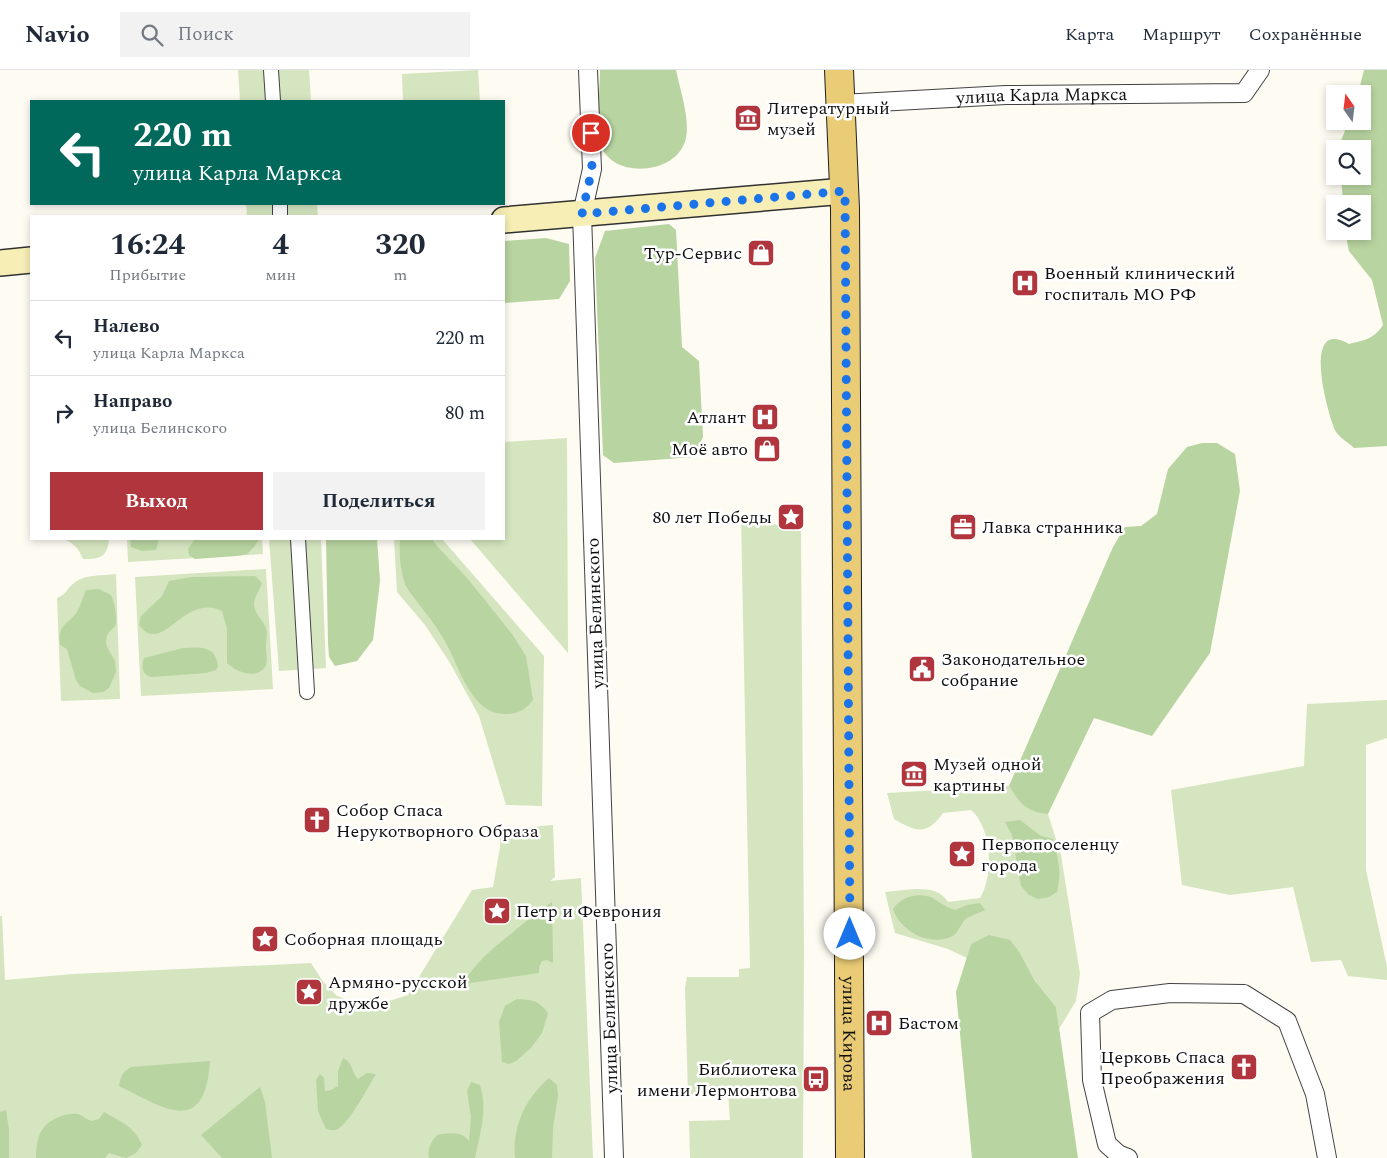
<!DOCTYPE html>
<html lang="ru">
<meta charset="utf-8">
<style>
:root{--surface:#fff;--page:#f2f2f3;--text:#1f2937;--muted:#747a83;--line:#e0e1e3;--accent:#b1353d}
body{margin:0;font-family:Spectral,serif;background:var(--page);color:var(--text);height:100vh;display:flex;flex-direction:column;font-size:19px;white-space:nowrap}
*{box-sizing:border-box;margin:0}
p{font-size:16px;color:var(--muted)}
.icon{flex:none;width:28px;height:28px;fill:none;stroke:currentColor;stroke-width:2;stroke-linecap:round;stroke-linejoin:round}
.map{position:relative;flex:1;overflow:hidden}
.drawer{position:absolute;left:30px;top:145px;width:475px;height:325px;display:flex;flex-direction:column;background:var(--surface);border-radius:0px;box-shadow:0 2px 8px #0003}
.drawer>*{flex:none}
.guide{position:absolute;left:30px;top:30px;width:475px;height:105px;border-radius:0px;box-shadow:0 2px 8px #0003;background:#00695c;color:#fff;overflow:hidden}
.needle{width:32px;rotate:346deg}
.buttons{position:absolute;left:1326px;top:15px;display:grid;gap:10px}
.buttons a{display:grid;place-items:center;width:45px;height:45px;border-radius:0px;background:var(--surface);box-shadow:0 2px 8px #0003;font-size:25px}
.pin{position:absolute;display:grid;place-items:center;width:42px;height:42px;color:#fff;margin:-21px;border:2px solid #fff;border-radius:50%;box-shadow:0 1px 5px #0007}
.me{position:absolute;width:55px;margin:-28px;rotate:0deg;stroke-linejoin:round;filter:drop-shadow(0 0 4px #0008)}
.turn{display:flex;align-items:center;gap:18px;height:105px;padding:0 20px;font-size:22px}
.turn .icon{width:65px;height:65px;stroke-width:2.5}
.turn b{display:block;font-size:35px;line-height:42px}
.eta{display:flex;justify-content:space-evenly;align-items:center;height:85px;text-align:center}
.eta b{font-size:30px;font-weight:700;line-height:35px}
.cta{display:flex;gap:10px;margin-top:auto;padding:10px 20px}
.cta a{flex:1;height:58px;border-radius:0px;background:var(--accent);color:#fff;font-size:20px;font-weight:700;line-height:58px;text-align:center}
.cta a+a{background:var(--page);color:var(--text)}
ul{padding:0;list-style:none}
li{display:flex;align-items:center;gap:15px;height:75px;padding:0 20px;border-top:1px solid var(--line)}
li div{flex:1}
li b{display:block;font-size:19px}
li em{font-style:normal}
header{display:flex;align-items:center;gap:30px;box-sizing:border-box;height:70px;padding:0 25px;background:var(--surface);border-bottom:1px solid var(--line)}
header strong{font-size:24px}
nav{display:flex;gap:28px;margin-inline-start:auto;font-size:18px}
.search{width:350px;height:45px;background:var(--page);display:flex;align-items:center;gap:12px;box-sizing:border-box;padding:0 18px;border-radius:0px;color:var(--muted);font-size:19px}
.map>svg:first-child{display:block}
.green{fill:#d4e5bf}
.forest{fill:#b8d4a0}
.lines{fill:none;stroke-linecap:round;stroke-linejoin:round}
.pedestrian-casing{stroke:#424242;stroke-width:16}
.minor-casing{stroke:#424242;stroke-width:20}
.secondary-casing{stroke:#313131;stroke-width:28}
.primary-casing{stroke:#202020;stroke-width:30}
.pedestrian{stroke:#fff;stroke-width:14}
.minor{stroke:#fff;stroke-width:18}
.secondary{stroke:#f7eeb5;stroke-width:25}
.primary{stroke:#eacc76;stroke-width:28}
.route{stroke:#1a73e8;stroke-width:9;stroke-dasharray:0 16.2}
.labels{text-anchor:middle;stroke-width:5;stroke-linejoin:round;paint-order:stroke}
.street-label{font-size:18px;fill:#0f0f0f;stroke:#fff}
.poi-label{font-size:18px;fill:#0f0f0f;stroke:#fff;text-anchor:start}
</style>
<header>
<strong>Navio</strong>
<div class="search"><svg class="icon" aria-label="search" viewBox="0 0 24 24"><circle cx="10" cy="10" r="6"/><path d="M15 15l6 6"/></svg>Поиск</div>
<nav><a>Карта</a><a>Маршрут</a><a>Сохранённые</a></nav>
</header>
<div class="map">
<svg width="1387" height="1088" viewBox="0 0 1387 1088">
<rect width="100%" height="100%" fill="#fefbf3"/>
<path class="green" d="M238 0H309L311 31H240Z
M478 0 480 31H403L402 4Z
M246 134H317L318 146H247Z
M567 368 568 583 470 469H504V372Z
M741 446 801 461 804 881 803 1088H690L689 1051 730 1050 728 1023 688 1025 685 918 687 907H739V899L750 898Z
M63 469H109C107 488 100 489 83 489 79 479 73 472 63 469Z
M127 469H262L263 484 128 492Z
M269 469H321L326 598 279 601Z
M394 469H442L544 586 542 736 506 735 479 646 450 593 425 555 397 522Z
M266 499 273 619 141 626 135 507Z
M116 504 120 629 61 631 57 528C68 523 66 519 74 513 85 504 102 506 116 504Z
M1387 630V668L1366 675V800L1387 897V910L1348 906 1341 890 1311 892 1293 817 1230 825 1182 815 1171 720 1304 696 1307 634Z
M1009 716C1020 732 1027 742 1048 744L1061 785 1080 904 1076 931 1059 959 1056 937 1035 911 1020 883 971 874 967 888 948 879 895 863 885 822C905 821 936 812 948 832L980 828C994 806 992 758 971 740L943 743C926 767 915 761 894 749L887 723Z
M553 755 555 807 550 811 581 808 593 1088H0V846H2L5 910 73 904 311 893 324 913 337 926 357 933H383L408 925 472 820 493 817 500 777V760Z"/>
<path class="forest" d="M600 0H676C680 19 690 49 686 68 678 106 610 110 600 73 596 57 600 18 600 0Z
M1364 0H1387V376L1354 378C1349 373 1338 367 1335 360 1327 342 1301 246 1349 274 1365 270 1374 269 1383 255L1372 210 1349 181 1345 161H1362V134H1343L1341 106H1362V79L1338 78 1349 51H1362V24H1358Z
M669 154 676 160 682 277 699 291 703 367 694 387 614 393 603 385 595 188 605 161Z
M546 168 569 174 570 211 559 229 504 233V171Z
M1202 373H1217L1235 384 1240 421 1210 583 1152 666 1094 648 1048 744C1026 742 1020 733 1009 716L1113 477 1125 457 1141 456 1157 444 1168 399 1187 377Z
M130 469H159L156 480 142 481 131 477Z
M195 469H259L254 477 247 484 237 486 195 489 189 485 188 479Z
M326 469H377L380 511 373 570 357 591 335 596 329 587 328 573Z
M400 469H432L437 476 468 509 512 564 526 586 533 630C526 639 520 643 508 644 472 646 461 601 448 577 440 561 429 547 418 533 414 527 408 521 405 514 400 499 399 484 400 469Z
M255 506 262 513C260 519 254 528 254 534 254 544 264 550 266 559 268 563 266 569 266 574 265 581 269 590 265 597 256 610 236 602 227 593V559L222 541C183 522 163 587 139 555L141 546 162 526 169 511 192 507Z
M99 519 111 525C114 532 117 545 116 553 115 558 112 559 109 562 101 574 111 582 115 591L116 602 109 618 103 622 93 623 80 616 76 610 67 579 60 575C57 554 67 556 77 542 81 535 83 527 86 520Z
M183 578C199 577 216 575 218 596L216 600 206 603 152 607C142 606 141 596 144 588Z
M1020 750 1041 766 1053 769C1058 789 1062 801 1057 822L1049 827 1038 829 1029 825 1021 816 1012 765 1005 752Z
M920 825 931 827 947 837 955 840 967 835 980 833 985 840C979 843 973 845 967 848 961 852 959 862 953 866 930 877 901 862 893 839 900 829 908 826 920 825Z
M552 832 553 893 547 890 542 891 539 897V903L463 914C475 893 493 878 512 863 525 852 538 841 552 832Z
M989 865 1010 870 1020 883 1035 911 1056 937 1078 1088H972L956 922 971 874Z
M517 929C533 930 538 930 548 943L542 963 531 978 516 991 509 994 502 992 499 952 505 936Z
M343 988C353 992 351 1002 358 1009L367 1003 376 1004C368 1017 350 1052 338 1059 334 1061 330 1060 326 1059L318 1041 316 1010 320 1004 324 1008 325 1021 331 1020 338 1016V1001Z
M210 991C205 1068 164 1038 119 1016 121 1006 122 1002 131 997Z
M549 1008 557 1015 558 1026 553 1058 552 1088H515C512 1056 526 1028 549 1008Z
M471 1012 480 1015C488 1040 480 1063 475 1088H429C427 1079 431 1072 437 1065 449 1063 461 1061 469 1071L471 1047 467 1021Z
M260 1017 265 1032 272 1088H222L201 1065Z
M6 1040 9 1060V1088H0V1042Z
M104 1042C121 1052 134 1056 142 1075L136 1083 126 1088 109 1083 105 1088H36C37 1068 39 1055 59 1047 64 1044 72 1043 78 1044 83 1046 87 1050 92 1051L99 1049Z"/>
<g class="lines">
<g class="pedestrian-casing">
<path id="pedestrian" d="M271 0 273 31
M280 134V146
M298 469 307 622"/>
</g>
<g class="minor-casing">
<g id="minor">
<path d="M588 0 592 99 582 144 614 1088"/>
<path id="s1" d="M841 34 1006 25 1244 23 1260 0"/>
<path d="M1128 1088 1118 1084 1107 1074 1092 1010 1090 943 1112 930 1170 923 1244 924 1287 951 1315 1024 1327 1088"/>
</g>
</g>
<g class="secondary-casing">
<path id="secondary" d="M504 150 845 121
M0 193 31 190"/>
</g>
<g class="primary-casing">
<g id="primary">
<path id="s2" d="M839 0 845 139 850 1088"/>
</g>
</g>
<use href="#pedestrian" class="pedestrian"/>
<use href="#minor" class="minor"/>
<use href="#secondary" class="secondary"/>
<use href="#primary" class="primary"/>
</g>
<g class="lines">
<path class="route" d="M591 63 592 99 582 144 845 121 850 864"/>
</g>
<defs>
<g id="museum-square" transform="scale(1.4375)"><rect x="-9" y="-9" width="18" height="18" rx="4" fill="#b1353d" stroke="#fff"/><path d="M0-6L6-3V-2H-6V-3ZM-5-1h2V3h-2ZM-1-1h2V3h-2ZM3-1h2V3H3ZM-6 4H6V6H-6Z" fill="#fff"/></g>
<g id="shop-square" transform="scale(1.4375)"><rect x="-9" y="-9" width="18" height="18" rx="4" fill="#b1353d" stroke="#fff"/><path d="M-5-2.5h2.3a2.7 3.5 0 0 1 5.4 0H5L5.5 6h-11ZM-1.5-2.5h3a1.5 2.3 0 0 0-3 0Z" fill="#fff"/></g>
<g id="hospital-square" transform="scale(1.4375)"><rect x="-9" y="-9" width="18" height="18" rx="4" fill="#b1353d" stroke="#fff"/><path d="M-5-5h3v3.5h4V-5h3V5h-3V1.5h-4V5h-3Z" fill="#fff"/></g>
<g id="sight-square" transform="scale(1.4375)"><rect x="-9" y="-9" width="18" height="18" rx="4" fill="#b1353d" stroke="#fff"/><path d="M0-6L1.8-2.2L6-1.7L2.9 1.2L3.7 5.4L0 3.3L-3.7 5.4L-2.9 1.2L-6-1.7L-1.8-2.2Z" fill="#fff"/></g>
<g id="office-square" transform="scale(1.4375)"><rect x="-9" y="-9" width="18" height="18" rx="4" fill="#b1353d" stroke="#fff"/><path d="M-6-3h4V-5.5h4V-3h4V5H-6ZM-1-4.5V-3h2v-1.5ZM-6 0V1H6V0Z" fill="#fff"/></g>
<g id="civic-square" transform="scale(1.4375)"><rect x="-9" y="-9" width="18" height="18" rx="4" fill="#b1353d" stroke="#fff"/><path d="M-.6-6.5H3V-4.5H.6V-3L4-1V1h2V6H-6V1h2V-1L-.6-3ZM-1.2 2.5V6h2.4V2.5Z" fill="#fff"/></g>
<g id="church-square" transform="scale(1.4375)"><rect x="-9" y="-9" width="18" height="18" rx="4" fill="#b1353d" stroke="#fff"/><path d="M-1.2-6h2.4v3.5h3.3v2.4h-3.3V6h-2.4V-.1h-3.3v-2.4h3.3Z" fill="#fff"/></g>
<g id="bus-square" transform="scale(1.4375)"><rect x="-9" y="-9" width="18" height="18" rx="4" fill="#b1353d" stroke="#fff"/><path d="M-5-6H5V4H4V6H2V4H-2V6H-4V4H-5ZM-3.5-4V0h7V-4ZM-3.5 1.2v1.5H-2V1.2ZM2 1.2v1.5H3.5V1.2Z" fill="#fff"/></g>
</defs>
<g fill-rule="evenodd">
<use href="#museum-square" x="748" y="48"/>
<use href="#shop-square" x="761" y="183"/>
<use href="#hospital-square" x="1025" y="213"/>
<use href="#hospital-square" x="765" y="347"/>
<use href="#shop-square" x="767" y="379"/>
<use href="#sight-square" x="791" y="447"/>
<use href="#office-square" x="963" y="457"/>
<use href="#civic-square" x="922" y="599"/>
<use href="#museum-square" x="914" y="704"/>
<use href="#church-square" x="317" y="750"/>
<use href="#sight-square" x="962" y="784"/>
<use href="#sight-square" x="497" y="841"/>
<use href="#sight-square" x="265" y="869"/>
<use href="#sight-square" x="309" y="922"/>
<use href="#hospital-square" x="879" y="953"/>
<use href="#church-square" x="1244" y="997"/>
<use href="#bus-square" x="816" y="1009"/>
</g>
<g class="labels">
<g class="street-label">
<text dy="6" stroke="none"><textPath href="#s1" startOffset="201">улица Карла Маркса</textPath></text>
<text transform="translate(595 543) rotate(-92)" y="6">улица Белинского</text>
<text transform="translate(609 948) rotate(-92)" y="6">улица Белинского</text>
<text dy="6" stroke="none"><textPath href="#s2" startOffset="964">улица Кирова</textPath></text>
</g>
<g class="poi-label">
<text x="767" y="44">Литературный<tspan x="767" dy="21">музей</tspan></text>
<text x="742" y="189" text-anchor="end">Тур-Сервис</text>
<text x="1044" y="209">Военный клинический<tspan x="1044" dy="21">госпиталь МО РФ</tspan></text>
<text x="746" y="353" text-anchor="end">Атлант</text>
<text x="748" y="385" text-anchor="end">Моё авто</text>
<text x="772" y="453" text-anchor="end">80 лет Победы</text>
<text x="982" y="463">Лавка странника</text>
<text x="941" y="595">Законодательное<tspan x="941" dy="21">собрание</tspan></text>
<text x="933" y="700">Музей одной<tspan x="933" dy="21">картины</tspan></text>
<text x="336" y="746">Собор Спаса<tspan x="336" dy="21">Нерукотворного Образа</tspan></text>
<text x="981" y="780">Первопоселенцу<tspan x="981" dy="21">города</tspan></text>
<text x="516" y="847">Петр и Феврония</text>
<text x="284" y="875">Соборная площадь</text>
<text x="328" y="918">Армяно-русской<tspan x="328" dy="21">дружбе</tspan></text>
<text x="898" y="959">Бастом</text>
<text x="1225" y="993" text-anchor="end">Церковь Спаса<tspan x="1225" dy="21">Преображения</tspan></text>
<text x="797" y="1005" text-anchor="end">Библиотека<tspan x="797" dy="21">имени Лермонтова</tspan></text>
</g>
</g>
</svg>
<div class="buttons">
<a><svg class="needle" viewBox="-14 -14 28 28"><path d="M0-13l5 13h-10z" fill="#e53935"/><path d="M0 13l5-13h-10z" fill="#747a83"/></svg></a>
<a><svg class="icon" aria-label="search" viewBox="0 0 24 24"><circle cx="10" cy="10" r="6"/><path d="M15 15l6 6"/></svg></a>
<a><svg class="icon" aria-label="layers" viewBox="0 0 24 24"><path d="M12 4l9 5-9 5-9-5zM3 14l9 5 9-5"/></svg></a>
</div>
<div class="pin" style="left:591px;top:63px;background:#d93025"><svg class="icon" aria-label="arrive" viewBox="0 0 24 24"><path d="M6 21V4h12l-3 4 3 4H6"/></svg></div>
<svg class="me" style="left:850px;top:864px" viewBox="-20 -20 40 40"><circle r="19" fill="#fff"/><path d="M0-13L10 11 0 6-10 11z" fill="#1a73e8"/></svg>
<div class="guide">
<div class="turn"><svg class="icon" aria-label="left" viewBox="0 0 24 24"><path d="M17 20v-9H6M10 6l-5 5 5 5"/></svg><div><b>220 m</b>улица Карла Маркса</div></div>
</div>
<section class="drawer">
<div class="eta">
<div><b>16:24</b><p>Прибытие</p></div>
<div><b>4</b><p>мин</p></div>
<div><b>320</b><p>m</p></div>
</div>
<ul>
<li><svg class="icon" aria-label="left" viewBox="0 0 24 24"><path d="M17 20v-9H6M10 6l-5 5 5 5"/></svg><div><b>Налево</b><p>улица Карла Маркса</p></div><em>220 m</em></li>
<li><svg class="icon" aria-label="right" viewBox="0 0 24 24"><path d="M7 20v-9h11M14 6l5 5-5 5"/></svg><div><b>Направо</b><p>улица Белинского</p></div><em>80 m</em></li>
</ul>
<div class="cta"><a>Выход</a><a>Поделиться</a></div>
</section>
</div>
